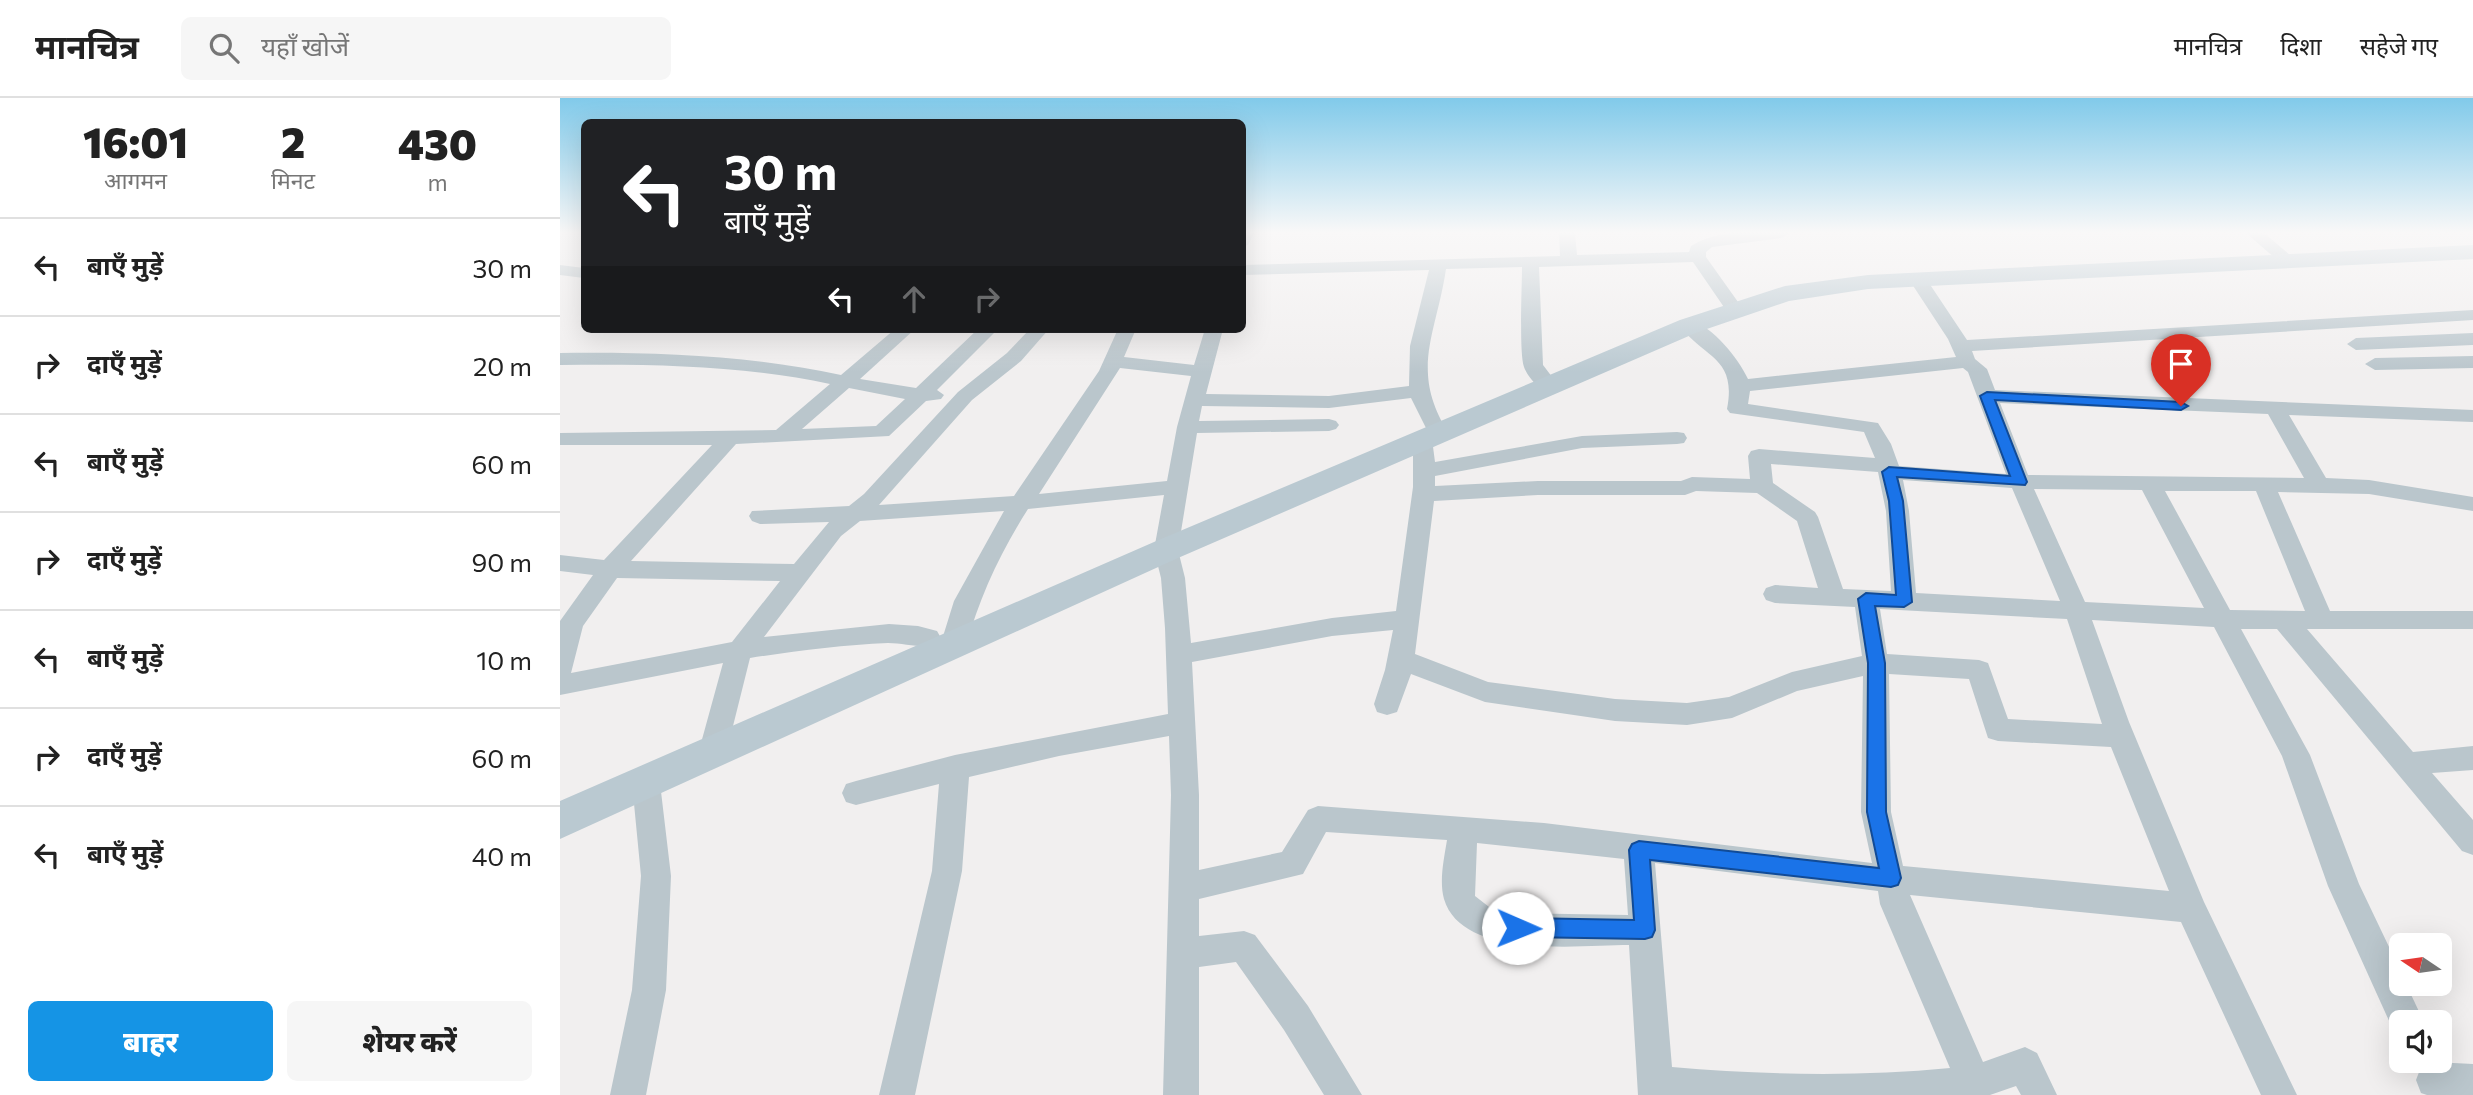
<!DOCTYPE html>
<html lang="hi">
<meta charset="utf-8">
<style>
:root{--surface:#fff;--page:#f6f6f6;--text:#222;--muted:#767676;--line:#e0e0e0;--accent:#1594e5}
body{margin:0;font-family:Commissioner,"Noto Sans Devanagari",sans-serif;background:var(--page);color:var(--text);height:100vh;display:flex;flex-direction:column;font-size:26px;white-space:nowrap}
*{box-sizing:border-box;margin:0}
p{font-size:23px;color:var(--muted)}
.icon{flex:none;width:38px;height:38px;fill:none;stroke:currentColor;stroke-width:2;stroke-linecap:round;stroke-linejoin:round}
.map{position:relative;flex:1;overflow:hidden}
.drawer{display:flex;flex-direction:column;background:var(--surface);width:560px}
.drawer>*{flex:none}
.banner{position:absolute;left:21px;top:21px;width:665px;height:214px;border-radius:10px;box-shadow:0 7px 28px #0002;background:#202124;color:#fff;overflow:hidden}
.needle{width:46px;rotate:283deg}
.fabs{position:absolute;left:1829px;top:835px;display:grid;gap:14px}
.fabs a{display:grid;place-items:center;width:63px;height:63px;border-radius:10px;background:var(--surface);box-shadow:0 7px 28px #0002;font-size:35px}
.pin{position:absolute;display:grid;place-items:center;width:60px;height:60px;color:#fff;margin:-72px -30px;border-radius:50% 50% 50% 0;rotate:-45deg;box-shadow:0 0 7px #0007}
.pin .icon{rotate:45deg}
.me{position:absolute;width:77px;margin:-38px;rotate:91deg;stroke-linejoin:round;filter:drop-shadow(0 0 5px #0008)}
.turn{display:flex;align-items:center;gap:24px;height:147px;padding:0 28px;font-size:32px}
.turn .icon{width:91px;height:91px;stroke-width:2.5}
.turn b{display:block;font-size:49px;line-height:60px}
.lanes{display:flex;align-items:center;height:66px;padding:0 28px;background:#0003;justify-content:center;gap:35px;direction:ltr}
.lanes .off{opacity:.35}
.eta{display:flex;justify-content:space-evenly;align-items:center;height:119px;text-align:center}
.eta b{font-size:42px;font-weight:800;line-height:49px}
.action{display:flex;gap:14px;margin-top:auto;padding:14px 28px}
.action a{flex:1;height:80px;border-radius:10px;background:var(--accent);color:#fff;font-size:28px;font-weight:800;line-height:80px;text-align:center}
.action a+a{background:var(--page);color:var(--text)}
ul{padding:0;list-style:none}
li{display:flex;align-items:center;gap:21px;height:98px;padding:0 28px;border-top:2px solid var(--line)}
li div{flex:1}
li b{display:block;font-size:26px}
li em{font-style:normal}
header{display:flex;align-items:center;gap:42px;box-sizing:border-box;height:98px;padding:0 35px;background:var(--surface);border-bottom:2px solid var(--line)}
header strong{font-size:33px}
nav{display:flex;gap:38px;margin-inline-start:auto;font-size:24px}
.search{width:490px;height:63px;background:var(--page);display:flex;align-items:center;gap:18px;box-sizing:border-box;padding:0 24px;border-radius:10px;color:var(--muted);font-size:26px}
main{display:flex;flex:1;min-height:0}
.map>svg:first-child{display:block}
.lines{fill:none;stroke-linecap:round;stroke-linejoin:round}
.street{fill:#bac6cc;fill-rule:evenodd}
.secondary{fill:#bac9d1;fill-rule:evenodd}
.route{fill:#1a73e8;stroke:#114b97;stroke-width:2}
</style>
<header>
<strong>मानचित्र</strong>
<div class="search"><svg class="icon" aria-label="search" viewBox="0 0 24 24"><circle cx="10" cy="10" r="6"/><path d="M15 15l6 6"/></svg>यहाँ खोजें</div>
<nav><a>मानचित्र</a><a>दिशा</a><a>सहेजे गए</a></nav>
</header>
<main>
<section class="drawer">
<div class="eta">
<div><b>16:01</b><p>आगमन</p></div>
<div><b>2</b><p>मिनट</p></div>
<div><b>430</b><p>m</p></div>
</div>
<ul>
<li><svg class="icon" aria-label="left" viewBox="0 0 24 24"><path d="M17 20v-9H6M10 6l-5 5 5 5"/></svg><div><b>बाएँ मुड़ें</b></div><em>30 m</em></li>
<li><svg class="icon" aria-label="right" viewBox="0 0 24 24"><path d="M7 20v-9h11M14 6l5 5-5 5"/></svg><div><b>दाएँ मुड़ें</b></div><em>20 m</em></li>
<li><svg class="icon" aria-label="left" viewBox="0 0 24 24"><path d="M17 20v-9H6M10 6l-5 5 5 5"/></svg><div><b>बाएँ मुड़ें</b></div><em>60 m</em></li>
<li><svg class="icon" aria-label="right" viewBox="0 0 24 24"><path d="M7 20v-9h11M14 6l5 5-5 5"/></svg><div><b>दाएँ मुड़ें</b></div><em>90 m</em></li>
<li><svg class="icon" aria-label="left" viewBox="0 0 24 24"><path d="M17 20v-9H6M10 6l-5 5 5 5"/></svg><div><b>बाएँ मुड़ें</b></div><em>10 m</em></li>
<li><svg class="icon" aria-label="right" viewBox="0 0 24 24"><path d="M7 20v-9h11M14 6l5 5-5 5"/></svg><div><b>दाएँ मुड़ें</b></div><em>60 m</em></li>
<li><svg class="icon" aria-label="left" viewBox="0 0 24 24"><path d="M17 20v-9H6M10 6l-5 5 5 5"/></svg><div><b>बाएँ मुड़ें</b></div><em>40 m</em></li>
</ul>
<div class="action"><a>बाहर</a><a>शेयर करें</a></div>
</section>
<div class="map">
<svg width="1913" height="997" viewBox="0 0 1913 997">
<rect width="100%" height="100%" fill="#f1efef"/>
<g class="lines">
<path class="street" d="M682 135H694L688 147 682 149Z
M999 135H1015L1017 157 1129 154 1131 148C1156 131 1200 133 1229 135L1221 140 1152 149 1146 154V159L1183 211 1174 216 1168 215 1133 164 979 169 983 267 999 288 996 292C983 296 969 282 964 269 959 255 962 188 962 169L886 171C876 238 849 272 889 336L886 340 872 341 875 364 1022 338 1117 334 1124 335 1127 340 1124 345 1117 346 1022 350 875 378V388L978 383H1121L1132 379 1190 381 1188 358 1191 353 1199 351 1315 360 1304 334 1170 315 1167 311C1177 259 1145 261 1120 228L1129 222C1153 228 1178 260 1188 281L1396 259 1388 241 1348 180 1357 175 1363 176 1407 242 1913 212V222L1412 253 1415 261 1427 271 1435 292 1913 312V324L1729 317 1766 380 1809 382 1913 399V413L1809 396 1718 394 1770 513H1913V531H1747L1853 654 1913 648V672L1872 675 1913 722V757L1902 753 1717 531H1681L1750 657 1799 786 1841 874V886H1846L1864 924H1841V939L1835 936 1768 788 1722 658 1654 529 1532 522 1569 624 1644 804 1737 997H1701L1621 824 1350 797 1423 964 1465 949 1477 955 1497 997H1461L1456 988 1430 997H1078L1069 847C1020 847 902 862 884 801 879 783 884 761 887 742L766 734 743 776 639 801V838L684 833 695 837 748 908 802 997H764L724 932 676 864 639 869V997H603L611 697 609 638 499 658 409 679 402 773 355 997H319L372 773 379 686 296 707 286 704 282 695 286 686 296 683 395 657 608 616 605 530 601 480 594 452 604 397 468 411C440 455 420 498 406 548L402 555 393 558 384 555 380 548 394 503 444 413 300 423 281 438 204 539 329 526 358 528 377 533 381 540 377 547C362 551 344 545 328 545 282 547 235 553 190 560L166 656 162 664 152 668 142 664 138 656 163 565 0 597V523L33 477 0 473V457L44 462 152 347H0V335L216 332 270 286C182 267 90 266 0 267V255C94 254 188 257 281 277L335 231H355L300 281 356 290 418 231H438L377 292 384 297 381 301 366 303 329 338 176 346 71 463 234 466 269 424 200 426 192 423 189 418 192 413 289 408 304 396 398 294 447 255 470 231H489L461 263 412 302 319 407 454 398 539 273 558 231H576L564 259 634 267 645 231H663L646 296 769 298 849 288 850 248 869 172 682 177V167L1000 158ZM560 270 631 278 617 329 607 383 479 396ZM1403 270 1408 274 1446 376 1339 368 1331 346 1318 325 1188 306 1190 293ZM289 290 345 301 316 328 242 331ZM851 300 870 338H856L853 343V389L836 513 772 520 631 545 625 480 618 452 637 335 769 333 776 331 779 327 776 323 769 321 639 323 642 308 769 310ZM1440 305 1708 316 1744 380 1468 377ZM1211 366 1318 374 1326 413 1331 493 1283 491 1258 419 1255 414 1213 385ZM1343 382 1452 390 1500 503 1356 495 1349 413ZM1474 391 1582 392 1644 510 1525 504ZM1136 393 1197 395 1237 423 1258 490 1215 487 1206 490 1203 496 1206 502 1215 505 1295 509 1302 558 1232 574 1169 599 1127 605 1055 601 928 584 855 556 874 403 978 397H1125ZM1605 393H1696L1745 513 1670 512ZM57 480 220 483 172 544 11 575 23 528ZM1320 511 1507 521 1542 626 1448 621 1428 565 1419 562 1327 556ZM833 532 825 572 814 606 817 614 827 617 837 614 851 576 925 604 1055 623 1127 627 1172 620 1237 593 1303 578 1301 714 1312 765 984 725 758 708 748 712 722 754 639 772V697L632 564 772 538ZM1329 576 1409 581 1428 640 1438 643 1551 649 1609 793 1343 768 1331 714ZM917 745 1064 761 1068 817 950 815 933 812 915 798ZM1095 765 1318 793 1320 806 1390 970C1297 979 1205 977 1112 969Z
M1686 135H1704L1737 163 1735 167H1723Z
M0 167 24 170V180L0 177Z
M1913 235V247L1796 252 1787 246 1796 240Z
M1913 258V270L1815 272 1805 266 1815 260Z
M86 673 96 676 100 685 111 778 106 892 86 997H50L72 892 81 778 72 685 76 676Z
M1874 964 1913 966V997H1867L1861 995 1856 982 1861 969Z"/>
<path class="secondary" d="M1913 147V161L1308 191 1229 203 1138 234 618 460 0 741V703L594 444 1120 222 1225 188 1308 177Z"/>
</g>
<linearGradient id="sky" x2="0" y2="1"><stop stop-color="#81caea"/><stop offset="0.49" stop-color="#f9f8f8"/><stop offset="1" stop-color="#f9f8f8" stop-opacity="0"/></linearGradient>
<rect width="1913" height="274" fill="url(#sky)"/>
<path class="route" d="M1427 294 1621 304 1628 308 1621 312 1435 302 1467 384 1465 387 1337 379 1343 403 1352 504 1344 509 1315 508 1325 565 1326 714 1341 780 1338 787 1331 789 1090 762 1095 832 1092 839 1085 841 958 839 951 837 948 830 951 823 958 820 1074 822 1069 752 1072 746 1079 743 1319 770 1307 714 1308 565 1298 501 1306 495 1336 497 1329 403 1322 374 1329 369 1450 378 1420 298Z"/>
</svg>
<div class="fabs">
<a><svg class="needle" viewBox="-14 -14 28 28"><path d="M0-13l5 13h-10z" fill="#e53935"/><path d="M0 13l5-13h-10z" fill="#767676"/></svg></a>
<a><svg class="icon" aria-label="sound" viewBox="0 0 24 24"><path d="M4 9h4l5-4v14l-5-4H4zM17 9q2 3 0 6"/></svg></a>
</div>
<div class="pin" style="left:1621px;top:308px;background:#d93025"><svg class="icon" aria-label="arrive" viewBox="0 0 24 24"><path d="M6 21V4h12l-3 4 3 4H6"/></svg></div>
<svg class="me" style="left:958px;top:830px" viewBox="-20 -20 40 40"><circle r="19" fill="#fff"/><path d="M0-13L10 11 0 6-10 11z" fill="#1a73e8"/></svg>
<div class="banner">
<div class="turn"><svg class="icon" aria-label="left" viewBox="0 0 24 24"><path d="M17 20v-9H6M10 6l-5 5 5 5"/></svg><div><b>30 m</b>बाएँ मुड़ें</div></div>
<div class="lanes"><svg class="icon" aria-label="left" viewBox="0 0 24 24"><path d="M17 20v-9H6M10 6l-5 5 5 5"/></svg><svg class="icon off" aria-label="ahead" viewBox="0 0 24 24"><path d="M12 20V5M6 11l6-6 6 6"/></svg><svg class="icon off" aria-label="right" viewBox="0 0 24 24"><path d="M7 20v-9h11M14 6l5 5-5 5"/></svg></div>
</div>
</div>
</main>
